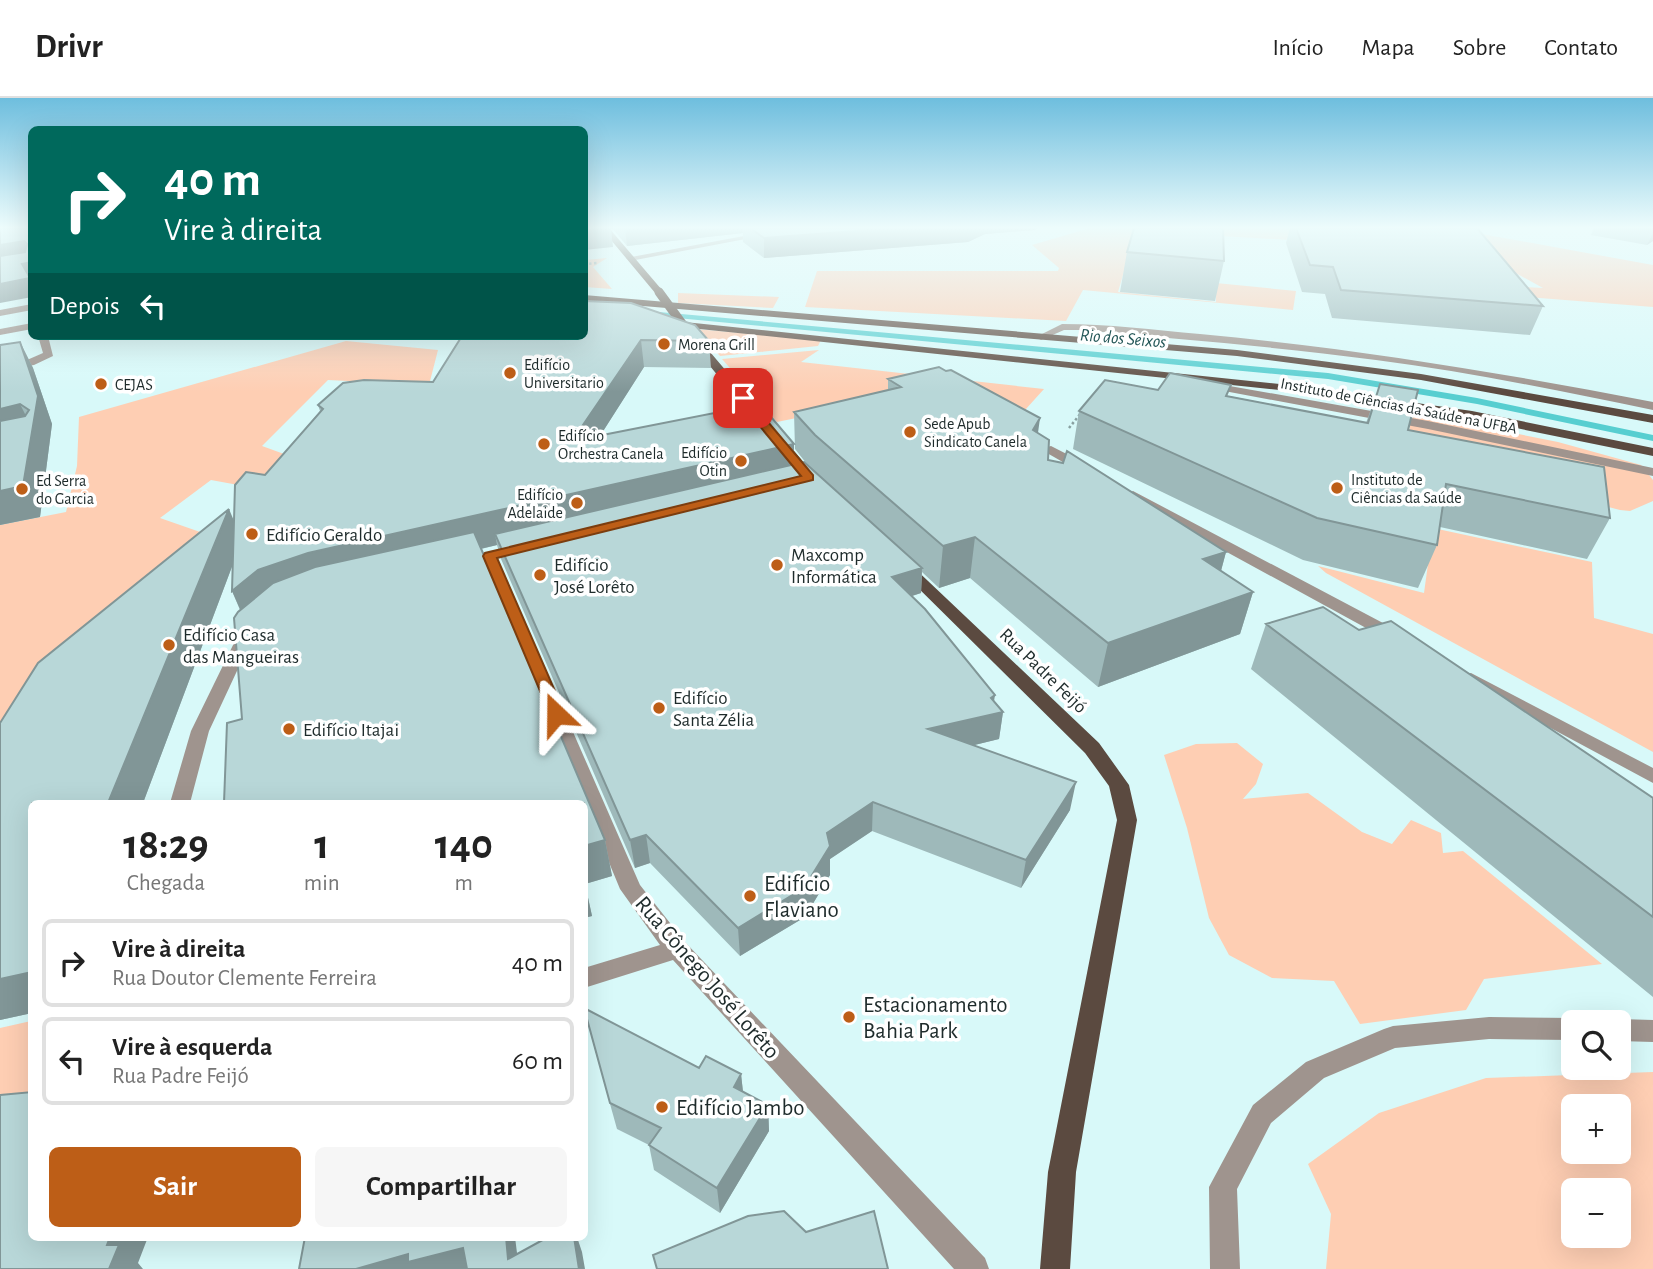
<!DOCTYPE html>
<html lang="pt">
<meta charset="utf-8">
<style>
:root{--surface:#fff;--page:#f6f6f6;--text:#222;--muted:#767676;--line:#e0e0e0;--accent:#bd5e17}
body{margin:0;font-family:"Alegreya Sans",sans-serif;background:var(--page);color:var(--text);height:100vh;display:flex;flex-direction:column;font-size:26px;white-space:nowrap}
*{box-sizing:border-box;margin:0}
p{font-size:23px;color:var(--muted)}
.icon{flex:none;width:38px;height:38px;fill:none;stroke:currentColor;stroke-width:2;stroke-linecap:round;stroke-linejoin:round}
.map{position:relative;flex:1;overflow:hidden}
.sheet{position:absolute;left:28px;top:702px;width:560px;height:441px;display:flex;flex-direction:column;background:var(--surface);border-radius:10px;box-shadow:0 7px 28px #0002}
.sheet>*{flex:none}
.banner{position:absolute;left:28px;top:28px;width:560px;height:214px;border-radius:10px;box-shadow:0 7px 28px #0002;background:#00695c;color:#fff;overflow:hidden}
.fabs{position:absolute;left:1561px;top:912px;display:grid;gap:14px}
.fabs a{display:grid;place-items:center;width:70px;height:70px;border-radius:10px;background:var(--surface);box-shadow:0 7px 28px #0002;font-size:35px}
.pin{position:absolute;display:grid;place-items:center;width:60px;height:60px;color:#fff;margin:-30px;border-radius:14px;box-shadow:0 4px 10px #0006}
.me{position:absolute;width:77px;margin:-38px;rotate:337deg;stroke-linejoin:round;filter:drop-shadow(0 0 5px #0008)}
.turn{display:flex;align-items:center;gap:24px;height:147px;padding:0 21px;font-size:32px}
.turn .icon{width:91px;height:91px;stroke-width:2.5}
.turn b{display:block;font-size:49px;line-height:60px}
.then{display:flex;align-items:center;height:66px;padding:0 21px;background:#0003;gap:14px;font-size:26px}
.eta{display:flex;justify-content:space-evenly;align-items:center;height:119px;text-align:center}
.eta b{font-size:42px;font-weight:700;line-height:49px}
.cta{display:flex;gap:14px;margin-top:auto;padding:14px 21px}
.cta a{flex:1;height:80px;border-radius:10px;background:var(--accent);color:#fff;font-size:28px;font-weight:700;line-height:80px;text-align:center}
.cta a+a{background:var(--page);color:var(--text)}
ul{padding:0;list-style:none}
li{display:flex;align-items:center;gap:21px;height:88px;margin:0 14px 10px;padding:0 7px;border:4px solid var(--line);border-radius:10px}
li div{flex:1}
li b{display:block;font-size:26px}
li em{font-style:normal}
header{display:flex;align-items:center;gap:42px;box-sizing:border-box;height:98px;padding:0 35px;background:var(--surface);border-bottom:2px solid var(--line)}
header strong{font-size:33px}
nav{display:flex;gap:38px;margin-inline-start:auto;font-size:24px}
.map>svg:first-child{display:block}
.green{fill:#feceb3;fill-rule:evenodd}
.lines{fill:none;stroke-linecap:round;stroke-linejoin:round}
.stream{fill:#57ced0;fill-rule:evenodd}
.path{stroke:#89a1a1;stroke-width:2.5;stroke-dasharray:2.5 2.5;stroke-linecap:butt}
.minor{fill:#9f948e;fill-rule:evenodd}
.major{fill:#5b4a40;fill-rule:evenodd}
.major-bridge{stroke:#5b4a40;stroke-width:9}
.wall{fill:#9eb9ba}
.shaded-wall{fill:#819697}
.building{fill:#b8d7d8;stroke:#819697;stroke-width:2}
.route{fill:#bd5e17;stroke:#7b3d0f;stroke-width:2}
.poi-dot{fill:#bd5e17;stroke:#fff;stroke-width:2.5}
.labels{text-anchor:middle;stroke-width:7;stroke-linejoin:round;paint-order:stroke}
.far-poi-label{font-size:16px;fill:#1e2b2b;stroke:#fff;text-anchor:start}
.far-street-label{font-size:16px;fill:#1e2b2b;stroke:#fff}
.far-water-label{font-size:18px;font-style:italic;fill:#245758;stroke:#fff}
.poi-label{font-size:19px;fill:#1e2b2b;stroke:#fff;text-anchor:start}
.street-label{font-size:19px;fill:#1e2b2b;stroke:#fff}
.near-poi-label{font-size:23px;fill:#1e2b2b;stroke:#fff;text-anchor:start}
.near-street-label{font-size:23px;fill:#1e2b2b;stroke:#fff}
</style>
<header>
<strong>Drivr</strong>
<nav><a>Início</a><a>Mapa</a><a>Sobre</a><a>Contato</a></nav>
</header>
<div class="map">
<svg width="1653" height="1171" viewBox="0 0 1653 1171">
<rect width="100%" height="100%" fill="#d8f9f9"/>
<path class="green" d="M1090 130H1449L1653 167V209L1301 181 1297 176 1543 190 1494 163 1358 146 1136 133 1118 194 1216 204V185L1296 193 1293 212 1083 192 1066 223 805 209 817 173H1058L1059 170 1032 147Z
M607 160 593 169 612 191 585 189V162Z
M678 195 779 199 773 210 678 205Z
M695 231 821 242 818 248 720 258Z
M346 243 438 252 429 287 328 282 262 348 342 377 294 397 211 382 160 420 203 435 0 683V427L66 414 77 368 79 319Z
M819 252 801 264 1044 291 1008 331 932 292 777 324 722 261Z
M1415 319 1463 325 1558 344 1641 367 1653 382V403L1630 413 1620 412 1574 400 1407 343 1410 329 1407 321Z
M1433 430 1592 464 1594 520 1653 536V654L1326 475 1318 468 1424 495Z
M1237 645 1263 666 1256 686 1243 701 1308 695 1362 734 1392 746 1411 722 1441 735 1443 755 1463 753 1602 866 1484 881 1466 912 1360 926 1334 883 1272 880 1229 857 1209 820 1187 730 1164 657 1196 646Z
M31 923V1015L0 1017V930Z
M1653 974V1171H1326L1331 1116 1308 1066 1379 1015 1486 980ZM1573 1008H1619V1054H1573ZM1573 1092H1619V1138H1573Z"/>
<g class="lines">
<path class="stream" d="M648 213 1328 275 1477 300 1653 337V343L1477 306 1328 281 645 217V213Z"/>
<path class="path" d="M584 166 598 165
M1069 330 1081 315"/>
<path class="minor" d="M786 130H803L630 163 626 160Z
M32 206V212L0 218V212Z
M32 225V231L0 237V231Z
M1062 226C1108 226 1154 232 1200 236 1353 250 1503 275 1653 304V312C1561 293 1469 274 1376 262 1278 249 1179 241 1080 232H1064L1041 242 1036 239Z
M38 238H48L53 258 34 267 0 273V267L27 262 43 255Z
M1207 284 1428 323 1653 370V378L1428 331 1203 289V285Z
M1051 348 1092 369 1094 372 1092 375H1082L1047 355V349Z
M1133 393 1400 534 1402 538 1400 542H1388L1128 400 1126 397Z
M489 454 496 458 640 787 685 844 985 1160 989 1171H954L673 862 584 890V870L660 847 620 791 482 458Z
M251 531 259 536 250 545 209 633 190 705H170L191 633 235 543 245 533Z
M1471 575 1653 670V685L1465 584 1462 580 1465 576Z
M1489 919 1573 920 1582 924H1573V942L1489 941 1395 950 1324 980 1271 1025 1237 1091 1240 1171H1210L1209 1089 1253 1007 1306 964 1384 931 1393 928Z
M1619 921 1653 922V944L1619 943V924H1611Z"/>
<path class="major" d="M601 130H609L662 192V196H656Z
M584 197 1237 252 1421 276 1653 317V325L1421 282 1237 258 584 203Z
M675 223 1299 288 1472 313 1653 350V358L1472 321 1299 294 671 228 670 226Z
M691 241H699L817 380V386H807L691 245Z
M904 463 909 465 1099 645 1129 687 1137 722 1076 1074 1070 1171H1040L1048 1074 1117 722 1109 688 1085 655 899 471 896 468 899 465Z"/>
<path class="major-bridge" d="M659 194 686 231"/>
</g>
<path class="wall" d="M612 130H1038L1035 132 985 136 968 144 764 160 743 144V135L627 148Z
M1290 130H1477L1543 208 1530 237 1332 220 1325 196 1302 194 1286 145Z
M1594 130H1653V143L1647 147 1591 137Z
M1127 154 1224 163 1215 203 1120 194Z
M462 238 709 243 711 270 644 269 600 338 794 366 810 370 795 351 794 314 888 292V281L1038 335 1048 362 1226 454 1221 473 1253 494 1240 536 1098 589 970 480 939 490 922 474 921 495 912 498 1003 614 999 641 974 647 1070 712 1021 790 872 733 830 761V777L805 819 740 858 650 765 635 770 501 461 497 447 481 451 605 742 612 778 585 786 592 818 584 820V705L242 621 240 512 232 493 233 466 143 705 32 915 0 922V625L234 423 265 377 320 313 318 307 433 284Z
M20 244 33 270 52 326 40 419 0 427Z
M1380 286 1408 332 1610 420 1587 461 1440 429 1437 447 1418 490 1303 462 1073 351 1079 313 1158 292 1229 298 1366 325Z
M1266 526 1359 532 1653 700V899L1251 571Z
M584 912 699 970 741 976 743 994 768 1007 769 1033 720 1115 654 1072 649 1047 617 1031Z"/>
<path class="shaded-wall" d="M599 130H611L613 149 584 152V132Z
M625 130H742L743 135 627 148Z
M894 130H1038L1035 132 985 136 968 144 764 160V140Z
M1653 135V143L1647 147Z
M24 143 32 159 0 165V147Z
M32 164V199L0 205V186L22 166Z
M641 242 644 269 577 374 572 343Z
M20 244 33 270 52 326 40 419 0 427V311L20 306 32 330Z
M1040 320 1035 357 1033 332Z
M794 346V376L495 436 497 447 320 488 247 527 232 493 258 472 308 455Z
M229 411 242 442 143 705H108Z
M975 439 970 480 939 490 943 448Z
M1226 454 1215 495 1203 461Z
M922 470 921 495 890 505 892 479Z
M1253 494 1240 536 1098 589 1108 545Z
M995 597 992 616 1003 614 999 641 926 659 928 631 991 600Z
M1076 684 1070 712 1021 790 1026 762Z
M873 704 872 733 830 761V777L805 819 740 858 738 830 827 735Z
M646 737 650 765 635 770 630 742Z
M605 742 612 778 585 786 592 818 584 820V748Z
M32 874V915L0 922V881Z
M741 976 744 1003 734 989Z
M768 1007 769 1033 720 1115 717 1090Z
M110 1139H148L138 1165 143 1171H109L107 1147Z
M506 1139H515L519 1171 508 1161Z
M574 1139H577L582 1154 585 1171H579Z
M463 1150 474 1171H356L408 1156Z"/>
<path class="building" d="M0 130H32V164L22 166 30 180 0 186V158L25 154 27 146 24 143 0 147Z
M750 130H894L764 140Z
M1134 130H1223L1224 163 1127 154Z
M1296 130H1477L1543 208 1341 192 1333 169 1310 167Z
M584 203 631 205 695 227 709 243 641 242 572 343 760 306 794 346 308 455 258 472 232 493 235 387 246 374 265 377 323 311 318 307 343 285 364 282 433 284 462 238H584Z
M20 244 38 298 23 388 0 393V323L25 318 29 312 20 306 0 311V247Z
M939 269 946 273 951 272 1040 320 1033 332 1049 342 1048 362 1063 365 1067 353 1226 454 1203 461 1253 494 1108 545 975 439 943 448 815 337 794 314 901 289 888 281Z
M1170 275 1231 287 1226 298 1368 325 1380 286 1418 292 1408 332 1604 369 1610 420 1446 386 1437 447 1317 420 1079 313 1105 282 1158 292Z
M804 364 922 470 892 479 925 511 995 597 991 600 1003 614 928 631 1076 684 1026 762 873 704 827 735 830 748 804 790 738 830 646 737 630 742 495 436Z
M229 411 108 705H32V874L0 881V625L38 565Z
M474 434 605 742 584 748V705H224L227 625 242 621 234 520 238 514 273 485 315 469Z
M1323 509 1359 532 1391 523 1653 700V819L1266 526Z
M584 910 699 970 706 958 741 976 734 989 768 1007 717 1090 649 1047 661 1030 610 1005Z
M32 994V1139H110L107 1147H119L109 1171H0V997Z
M784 1113 806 1134 874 1113 888 1171H657L653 1157 748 1118Z
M305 1139H506L508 1161 548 1139H574L579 1171H467L463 1150 408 1164V1156L356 1171H299Z"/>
<linearGradient id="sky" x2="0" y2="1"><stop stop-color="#6ebede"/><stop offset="0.44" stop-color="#edfcfc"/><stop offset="1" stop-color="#edfcfc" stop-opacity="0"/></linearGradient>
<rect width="1653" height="294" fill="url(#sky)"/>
<path class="route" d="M739 298H746L813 377V382L497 460 565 616 556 621 551 619 483 458 485 455 801 378 739 303Z"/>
<g class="poi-dot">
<circle cx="664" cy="246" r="7"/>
<circle cx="510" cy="275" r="7"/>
<circle cx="101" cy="286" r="7"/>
<circle cx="910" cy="334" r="7"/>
<circle cx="544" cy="346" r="7"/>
<circle cx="741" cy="363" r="7"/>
<circle cx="1337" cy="390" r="7"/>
<circle cx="22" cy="391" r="7"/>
<circle cx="577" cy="405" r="7"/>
<circle cx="252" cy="436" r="7"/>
<circle cx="777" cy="467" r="7"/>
<circle cx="540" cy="477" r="7"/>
<circle cx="169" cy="547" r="7"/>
<circle cx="659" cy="610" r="7"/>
<circle cx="289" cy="631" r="7"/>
<circle cx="750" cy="798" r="7"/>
<circle cx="849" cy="919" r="7"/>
<circle cx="662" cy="1009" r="7"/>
</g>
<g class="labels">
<g class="far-poi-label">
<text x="678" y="252">Morena Grill</text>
<text x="524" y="272">Edifício<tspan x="524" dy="18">Universitario</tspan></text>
<text x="115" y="292">CEJAS</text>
<text x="924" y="331">Sede Apub<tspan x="924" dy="18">Sindicato Canela</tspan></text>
<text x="558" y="343">Edifício<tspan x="558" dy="18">Orchestra Canela</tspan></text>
<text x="727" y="360" text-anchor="end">Edifício<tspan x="727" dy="18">Otin</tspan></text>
<text x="1351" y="387">Instituto de<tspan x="1351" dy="18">Ciências da Saúde</tspan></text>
<text x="36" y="388">Ed Serra<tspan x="36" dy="18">do Garcia</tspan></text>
<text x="563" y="402" text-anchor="end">Edifício<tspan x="563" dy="18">Adelaide</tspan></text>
</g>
<g class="far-street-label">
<text transform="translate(1399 307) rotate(11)" y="6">Instituto de Ciências da Saúde na UFBA</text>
</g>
<g class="far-water-label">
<text transform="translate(1123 240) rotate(5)" y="6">Rio dos Seixos</text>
</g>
<g class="poi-label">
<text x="266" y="443">Edifício Geraldo</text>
<text x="791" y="463">Maxcomp<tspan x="791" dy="22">Informática</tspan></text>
<text x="554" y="473">Edifício<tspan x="554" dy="22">José Lorêto</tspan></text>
<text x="183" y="543">Edifício Casa<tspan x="183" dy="22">das Mangueiras</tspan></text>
<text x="673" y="606">Edifício<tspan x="673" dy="22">Santa Zélia</tspan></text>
<text x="303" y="638">Edifício Itajai</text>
</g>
<g class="street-label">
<text transform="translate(1044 572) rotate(44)" y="7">Rua Padre Feijó</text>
</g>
<g class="near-poi-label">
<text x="764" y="793">Edifício<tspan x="764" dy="26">Flaviano</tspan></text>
<text x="863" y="914">Estacionamento<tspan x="863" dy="26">Bahia Park</tspan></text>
<text x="676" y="1017">Edifício Jambo</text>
</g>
<g class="near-street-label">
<text transform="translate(708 879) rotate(49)" y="8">Rua Cônego José Lorêto</text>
</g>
</g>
</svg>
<div class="fabs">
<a><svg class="icon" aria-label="search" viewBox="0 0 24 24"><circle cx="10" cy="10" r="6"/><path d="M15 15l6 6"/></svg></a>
<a>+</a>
<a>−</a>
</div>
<div class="pin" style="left:743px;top:300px;background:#d93025"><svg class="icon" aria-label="arrive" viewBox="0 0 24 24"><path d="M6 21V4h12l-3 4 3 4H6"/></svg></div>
<svg class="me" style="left:556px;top:616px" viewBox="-20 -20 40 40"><path d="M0-17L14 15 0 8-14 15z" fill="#bd5e17" stroke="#fff" stroke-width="4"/></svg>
<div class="banner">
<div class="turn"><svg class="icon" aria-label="right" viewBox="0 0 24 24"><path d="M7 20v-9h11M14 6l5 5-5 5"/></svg><div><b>40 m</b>Vire à direita</div></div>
<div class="then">Depois<svg class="icon" aria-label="left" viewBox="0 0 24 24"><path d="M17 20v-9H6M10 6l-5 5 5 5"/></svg></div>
</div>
<section class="sheet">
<div class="eta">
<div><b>18:29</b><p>Chegada</p></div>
<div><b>1</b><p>min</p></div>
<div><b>140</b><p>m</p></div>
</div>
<ul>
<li><svg class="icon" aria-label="right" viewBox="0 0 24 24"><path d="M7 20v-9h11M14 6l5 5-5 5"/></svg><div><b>Vire à direita</b><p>Rua Doutor Clemente Ferreira</p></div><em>40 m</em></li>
<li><svg class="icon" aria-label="left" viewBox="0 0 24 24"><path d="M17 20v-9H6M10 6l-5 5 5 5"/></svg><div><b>Vire à esquerda</b><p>Rua Padre Feijó</p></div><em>60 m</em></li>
</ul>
<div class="cta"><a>Sair</a><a>Compartilhar</a></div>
</section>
</div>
